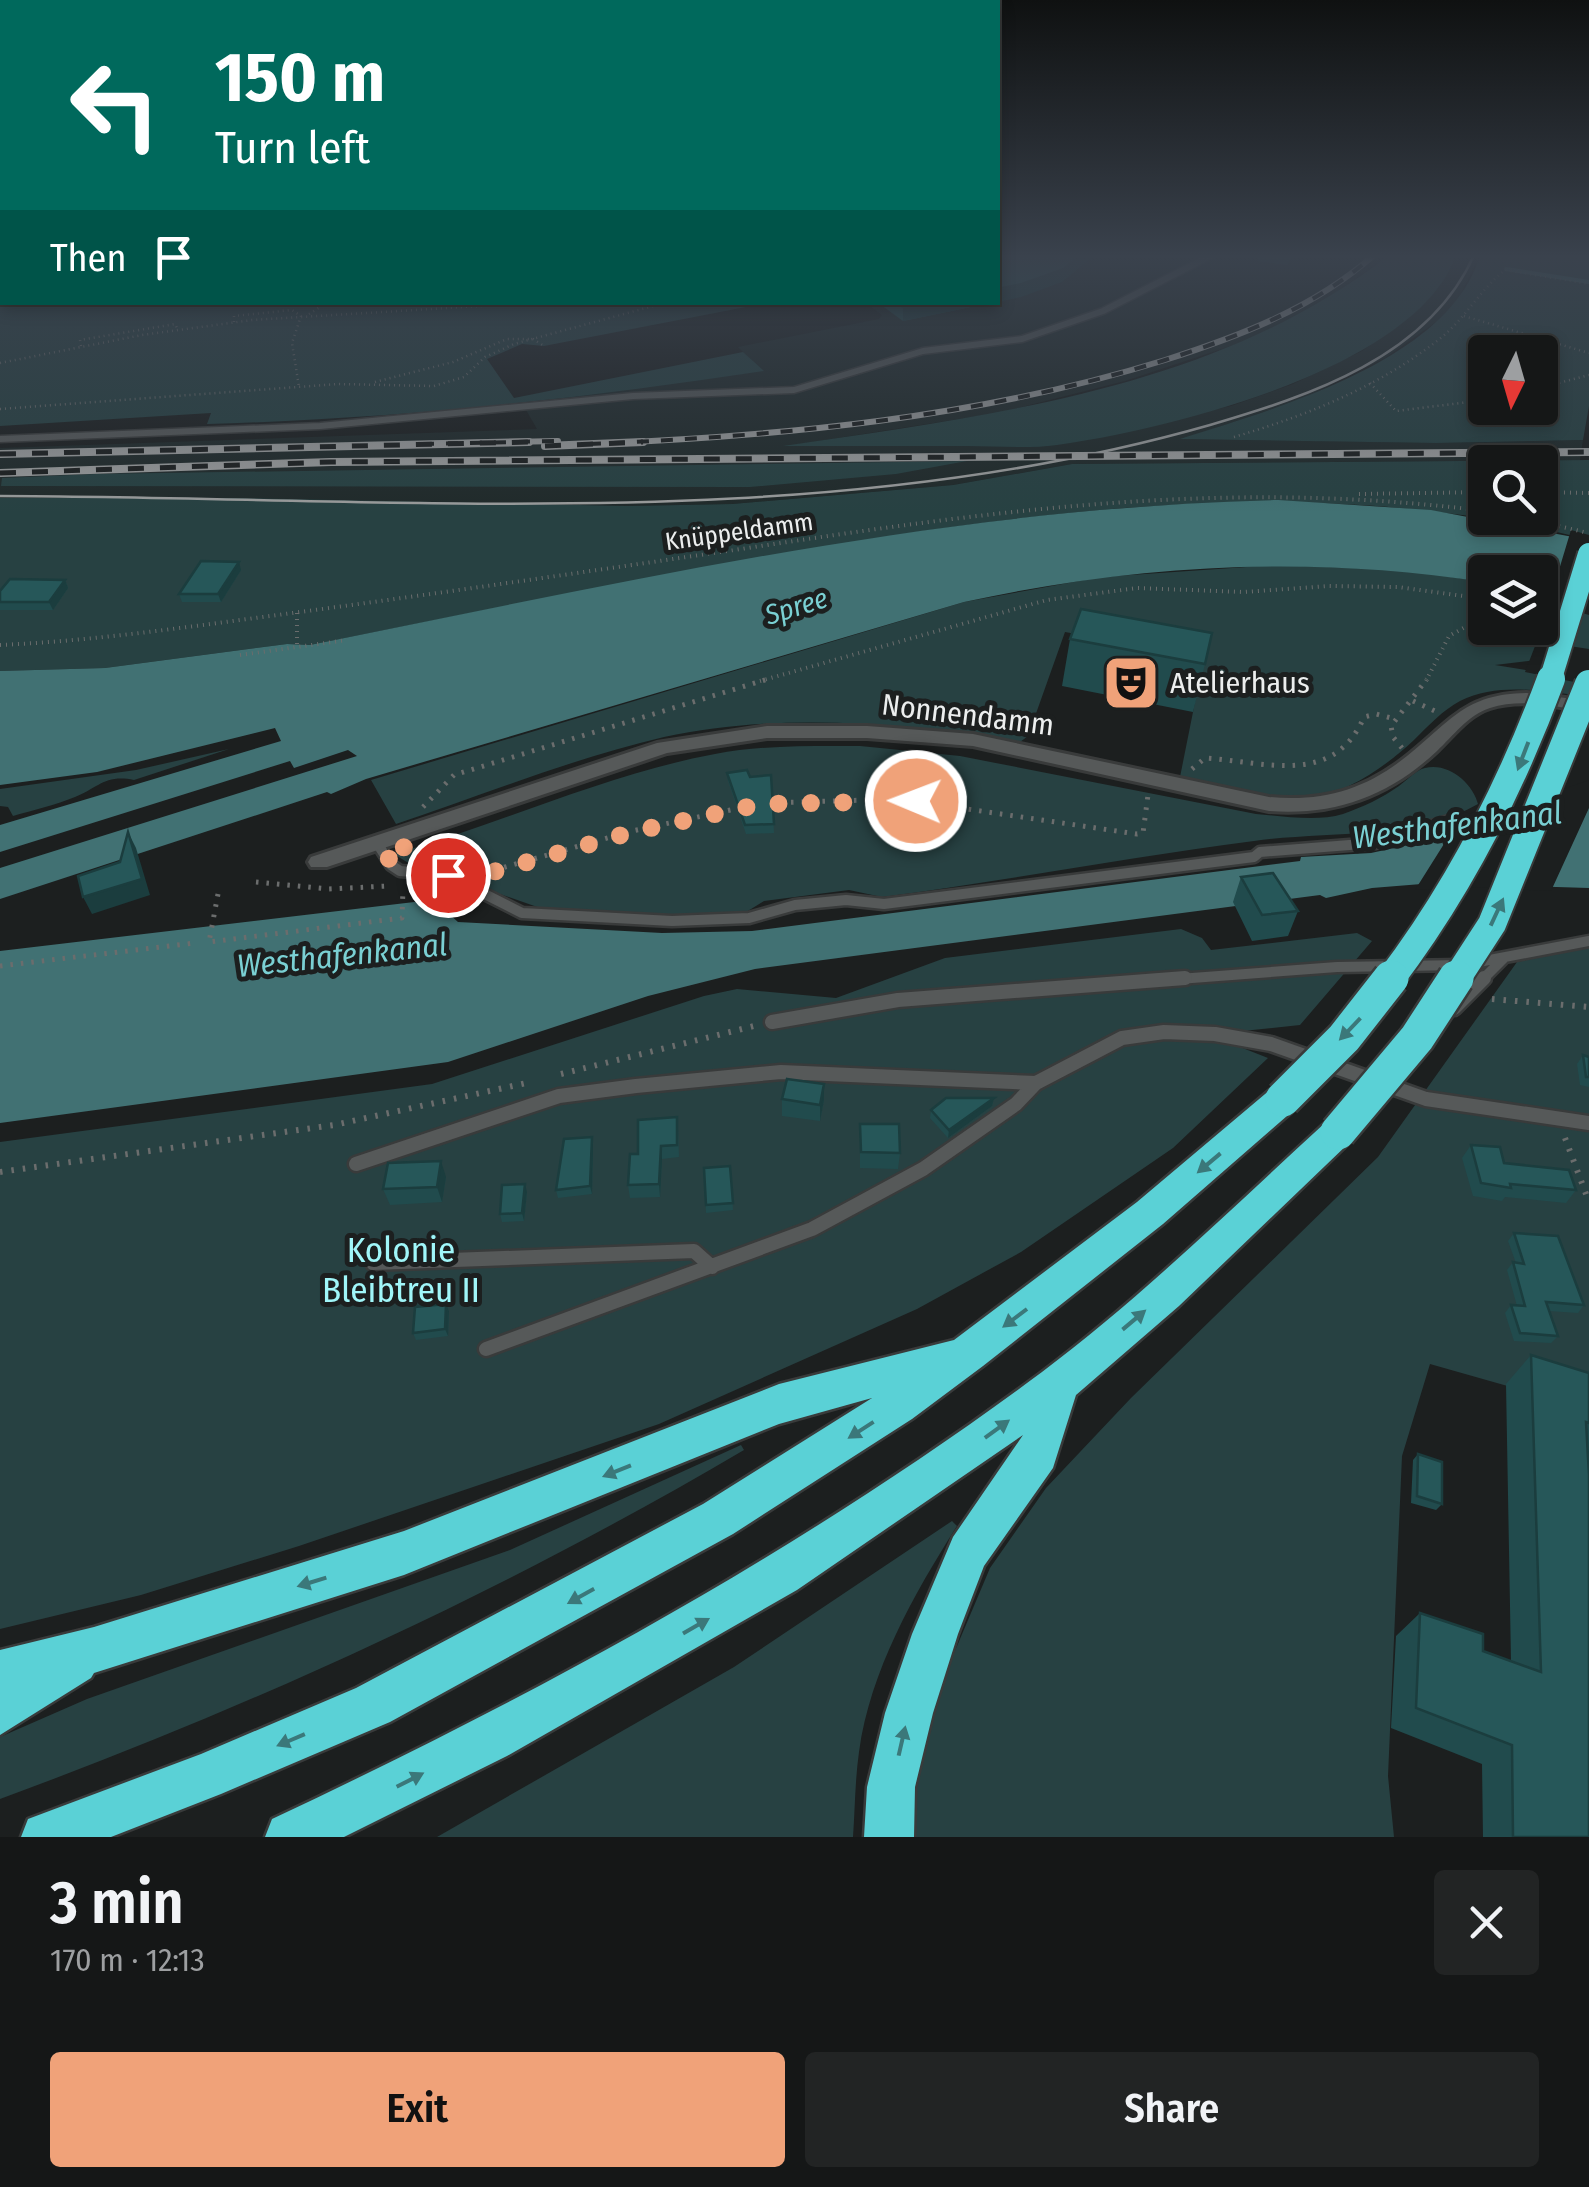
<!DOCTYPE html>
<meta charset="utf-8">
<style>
:root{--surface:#151717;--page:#222424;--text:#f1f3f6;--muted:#9d9fa1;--line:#343636;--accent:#f0a279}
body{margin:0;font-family:"Fira Sans Condensed",sans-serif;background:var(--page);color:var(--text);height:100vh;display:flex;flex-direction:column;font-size:38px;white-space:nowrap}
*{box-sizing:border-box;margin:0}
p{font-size:32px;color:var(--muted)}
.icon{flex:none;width:55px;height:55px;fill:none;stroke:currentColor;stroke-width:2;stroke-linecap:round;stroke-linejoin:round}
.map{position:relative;height:1837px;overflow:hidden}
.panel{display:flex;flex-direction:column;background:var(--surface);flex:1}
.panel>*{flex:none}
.top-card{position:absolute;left:0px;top:0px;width:1000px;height:305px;box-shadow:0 5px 15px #0003,0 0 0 2px var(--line);background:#00695c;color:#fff;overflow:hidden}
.needle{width:65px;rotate:185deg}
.fabs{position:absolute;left:1468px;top:335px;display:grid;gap:20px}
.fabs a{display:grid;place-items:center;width:90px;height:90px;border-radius:10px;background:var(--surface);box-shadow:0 5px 15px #0003,0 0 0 2px var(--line);font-size:50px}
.pin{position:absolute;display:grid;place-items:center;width:85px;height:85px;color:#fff;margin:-42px;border:5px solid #fff;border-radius:50%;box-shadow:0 2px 10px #0007}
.me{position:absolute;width:110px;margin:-55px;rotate:271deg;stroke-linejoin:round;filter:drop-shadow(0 0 8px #0008)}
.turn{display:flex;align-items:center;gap:35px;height:210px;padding:0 50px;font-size:45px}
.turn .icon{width:130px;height:130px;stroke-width:2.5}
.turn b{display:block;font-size:70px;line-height:85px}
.then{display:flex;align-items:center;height:95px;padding:0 50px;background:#0003;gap:20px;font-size:38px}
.round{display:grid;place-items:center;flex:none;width:105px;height:105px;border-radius:10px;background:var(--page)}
.headline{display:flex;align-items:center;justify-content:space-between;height:170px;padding:0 50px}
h1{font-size:60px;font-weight:600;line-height:75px}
.button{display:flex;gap:20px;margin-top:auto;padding:20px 50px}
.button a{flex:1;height:115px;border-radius:10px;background:var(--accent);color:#111;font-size:40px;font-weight:600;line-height:115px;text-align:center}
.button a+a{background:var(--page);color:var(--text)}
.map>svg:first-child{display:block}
.built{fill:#202a2a}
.green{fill:#274142;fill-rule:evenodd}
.water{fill:#417173}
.pier{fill:#1c1f1f}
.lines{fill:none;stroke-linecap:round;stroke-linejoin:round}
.stream{stroke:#417173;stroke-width:4}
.service-far2-casing{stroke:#393b3b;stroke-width:9}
.service-far1-casing{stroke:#393b3b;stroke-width:15}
.service-casing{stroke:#393b3b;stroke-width:19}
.minor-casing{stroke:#393b3b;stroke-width:6}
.motorway-casing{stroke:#393b3b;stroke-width:5}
.path-far3{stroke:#6b6d6d;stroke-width:2.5;stroke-dasharray:1 4;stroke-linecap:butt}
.path-far2{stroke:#6b6d6d;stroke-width:4;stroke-dasharray:1 5;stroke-linecap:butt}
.path-far1{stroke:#6b6d6d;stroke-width:5;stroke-dasharray:2.5 8;stroke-linecap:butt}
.path{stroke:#6b6d6d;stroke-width:6;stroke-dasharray:2.5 9;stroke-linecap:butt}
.service-far2{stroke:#565959;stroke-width:6}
.service-far1{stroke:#565959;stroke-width:10}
.service{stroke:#565959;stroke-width:14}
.minor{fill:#565959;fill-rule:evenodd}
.motorway{fill:#5ad1d6;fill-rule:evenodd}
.tram{stroke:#9a9c9c;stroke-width:2.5}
.rail-far1-casing{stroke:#9a9c9c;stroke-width:6}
.rail-casing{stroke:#9a9c9c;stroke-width:8}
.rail-far1{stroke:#1c1f1f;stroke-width:4;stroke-dasharray:12;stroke-linecap:butt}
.rail{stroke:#1c1f1f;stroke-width:5;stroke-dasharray:16;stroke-linecap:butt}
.motorway-bridge-far2-casing{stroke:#393b3b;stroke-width:26;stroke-linecap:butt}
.motorway-bridge-far1-casing{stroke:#393b3b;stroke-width:32;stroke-linecap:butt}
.motorway-bridge-casing{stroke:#393b3b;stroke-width:40;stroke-linecap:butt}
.motorway-bridge-far2{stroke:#5ad1d6;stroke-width:22}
.motorway-bridge-far1{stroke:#5ad1d6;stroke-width:28}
.motorway-bridge{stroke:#5ad1d6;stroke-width:35}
.wall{fill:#214b4d}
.shaded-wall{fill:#1b3d3e}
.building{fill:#265759;stroke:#1b3d3e;stroke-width:2.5}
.oneway{fill:#3b787a}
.route{stroke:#f0a279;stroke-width:18;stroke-dasharray:0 32.4}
.labels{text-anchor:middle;stroke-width:10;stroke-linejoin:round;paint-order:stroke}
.far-street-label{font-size:25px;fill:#eceeee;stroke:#1c1f1f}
.far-water-label{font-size:28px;font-style:italic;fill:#7ad0d3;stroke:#1c1f1f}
.poi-label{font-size:30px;fill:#eceeee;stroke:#1c1f1f;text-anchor:start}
.street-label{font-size:30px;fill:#eceeee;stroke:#1c1f1f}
.water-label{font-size:32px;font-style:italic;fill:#7ad0d3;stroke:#1c1f1f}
.near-park-label{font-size:35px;fill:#a0f6f9;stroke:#1c1f1f}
</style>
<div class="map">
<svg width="1589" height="1837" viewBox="0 0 1589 1837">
<rect width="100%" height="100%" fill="#1c1f1f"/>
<path class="built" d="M1002 255H1389L1316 307 1246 341 1125 381 998 413 793 445H1054L1231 406 1293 384 1362 351 1402 323 1453 265 1456 255H1480L1460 296 1443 317 1385 358 1304 398 1184 439 1436 443 1583 440 1580 460 1072 464 953 485 732 504 627 506 236 498H0V448L537 429 522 403 762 371 738 347 879 319 882 315 866 303 998 302V257Z"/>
<path class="green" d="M0 255 2 302 766 303 544 346 522 344 487 359 514 398 743 352 764 371C579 399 394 419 207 424L211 413 0 426Z
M1389 255H1456C1416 370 1165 430 1057 445 1028 449 996 446 966 446 905 446 844 446 783 446 991 415 1218 389 1389 255Z
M1480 255H1589V406L1583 440 1436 443 1180 439C1273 409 1450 361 1480 255ZM1485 352H1540V408H1485Z
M1589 460V540C1336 475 1077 505 823 547 652 576 481 611 310 645L287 644 105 668 0 671V498H236L627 506 732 504 953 485 1072 464ZM1485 462H1540V518H1485Z
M967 461 896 474 750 487 1 486 2 478 96 474Z
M1275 565 1404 570 1485 582V628H1540V596L1589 610V654L1495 665 1589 680V697C1548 692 1500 681 1460 701 1443 710 1428 726 1414 740 1385 767 1348 793 1308 799 1267 804 1220 786 1180 777L1204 657 1065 632 1028 736 1020 742C905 723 780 712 664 737 574 758 485 794 396 824L371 780 964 602 1101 577Z
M860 746 960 756 1256 814C1284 816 1316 822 1343 814 1363 807 1382 798 1399 786 1407 780 1416 770 1425 768 1449 762 1473 784 1478 804 1417 840 1323 831 1254 841 1129 857 1006 881 882 897L849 890 764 901 743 914 667 916 543 909 494 892 464 874 410 864 394 854C500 824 607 774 715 754 763 745 812 746 860 746Z
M229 749 134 780C105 774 98 788 75 797 56 805 33 810 13 816L8 807 0 806V789L136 770Z
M1181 929 1202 938 1211 950 1357 933 1372 941 1300 1025 1233 1032 1202 1039 1235 1045 1268 1058 1173 1148 1021 1252 917 1309 659 1424 299 1546 141 1595 0 1629V1142L432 1084 704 996 737 989 836 998 945 958Z
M1589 947V1409L1430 1364 1402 1456 1388 1776 1394 1837H910L924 1724 990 1568 1046 1488 1131 1398 1378 1157 1517 962Z
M741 1445 744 1450C508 1589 258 1704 0 1799V1737L87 1699 510 1550Z
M952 1521 957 1526C914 1594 870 1671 859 1752 855 1780 855 1809 853 1837H437L734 1667Z"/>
<path class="water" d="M1278 500 1431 510 1589 540V610L1540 596V572H1485V582C1308 555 1139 564 964 602L366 779 331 794 327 792 0 899V868L357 756 348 750 294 768 290 761 0 852V825L281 741 275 728 97 772 0 785V671L105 668 287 644 310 645C630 581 951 507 1278 500Z
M1589 785V888L1434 883 1372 888 1326 898 1320 895 755 969 648 996 448 1062 0 1123V951L448 898V913L458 922 662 933 752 931 1300 861 1301 857 1371 853 1431 840 1503 819Z"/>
<path class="pier" d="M1571 530 1589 535V615L1549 603Z
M1537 641 1589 649V685L1525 672Z
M1589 780V808L1551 891 1466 887 1415 890 1454 828Z"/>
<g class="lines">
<path class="stream" d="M1506 269 1589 282"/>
<g class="service-far2-casing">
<path id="service-far2" d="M0 439 320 426 633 396 794 390 923 351 1022 339 1103 311 1212 255"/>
</g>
<g class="service-far1-casing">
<path id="service-far1" d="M377 843 391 865 400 871 447 875 522 913 672 921 749 918 795 905 846 900 884 904 1254 857 1260 852 1375 843 1459 818
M1152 981 1337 967 1463 965 1589 941
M1481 981 1504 958"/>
</g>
<g class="service-casing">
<path id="service" d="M1454 1008 1484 978
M772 1022 898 1000 1185 978
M356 1164 559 1096 636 1086 781 1072 1036 1083
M373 1263 694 1251 712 1267
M486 1349 812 1229 923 1169 1016 1104 1036 1083 1122 1038 1164 1032 1215 1034 1271 1044 1426 1099 1589 1123"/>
</g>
<g class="minor-casing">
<path id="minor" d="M1527 693 1589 701V713C1558 706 1521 698 1490 708 1468 715 1453 736 1437 751 1389 796 1335 816 1269 811L973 746 867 738H767L667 753 327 867H311L308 862 311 857 657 743 767 726H867L973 734 1269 797C1322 802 1365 790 1407 756 1452 720 1465 694 1527 693Z"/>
</g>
<g class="motorway-casing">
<path id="motorway" d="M1283 1085 1295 1089 1300 1099 1295 1109 1163 1224 983 1366 912 1419 733 1534 390 1722 221 1794 111 1837H21L28 1819 201 1754 356 1688 703 1504 872 1398 779 1424 404 1575 94 1673 91 1678 0 1735V1650L94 1627 404 1531 779 1384 954 1340 1137 1202 1271 1089Z
M1338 1118 1350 1122 1355 1132 1350 1142 1179 1306 1076 1395 1053 1468 984 1566 958 1634 933 1713 915 1787 914 1837H864L867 1787 885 1713 912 1634 953 1537 1023 1435 797 1590 507 1756 344 1837H265L272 1819C542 1692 803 1550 1042 1372 1143 1296 1233 1207 1326 1122Z"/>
</g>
<path class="path-far3" d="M309 314 328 302
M1464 316 1589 353
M234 322V316L292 310 301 316 292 343 299 387
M81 346 80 340 175 324 178 330
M0 363 142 335 252 320 545 302
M375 382 453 362 507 339H533L544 346
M1370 383 1396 411 1485 400
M1540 388 1589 375
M0 409 338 384 434 386 464 377 485 357 514 344 668 302
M1234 437C1308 415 1381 386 1442 337 1466 317 1480 290 1505 270L1589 284"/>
<path class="path-far2" d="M1540 492 1589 493
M1359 494 1485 492
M1524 518 1584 532
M297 613V647
M0 645C91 641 180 628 270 616 428 595 584 572 741 549 998 510 1225 478 1485 511
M240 655 347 640
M760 681 1047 600 1137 588 1244 592 1329 586 1398 587 1485 599
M1426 681 1449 636 1485 616"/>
<path class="path-far1" d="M1413 701 1437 712
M1402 748 1393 737 1391 726 1427 679
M1192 769 1205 758C1266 762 1334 787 1364 717L1376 714 1395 719
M770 803 899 799 1137 834 1143 833 1148 795
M423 807 454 775 768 679
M484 873 632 831 740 808
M256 882 329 889 388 886
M218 894 209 942 402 918 403 889
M0 966 195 943"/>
<path class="path" d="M1492 999 1589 1007
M561 1074 754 1026
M1565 1138 1589 1202
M0 1172 334 1125 531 1082"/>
<use href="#service-far2" class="service-far2"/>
<use href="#service-far1" class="service-far1"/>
<use href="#service" class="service"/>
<use href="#minor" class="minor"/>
<use href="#motorway" class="motorway"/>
<path class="tram" d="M0 496C402 497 818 537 1210 425 1309 396 1429 357 1474 255"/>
<g class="rail-far1-casing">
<path id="rail-far1" d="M422 444 558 441
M589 444C783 436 979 418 1165 360 1240 336 1314 308 1374 255"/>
</g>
<g class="rail-casing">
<path id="rail" d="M545 446 643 442
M0 454 529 442
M0 473 331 462 1589 452"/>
</g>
<use href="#rail-far1" class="rail-far1"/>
<use href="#rail" class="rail"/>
<g class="motorway-bridge-far2-casing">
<path id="motorway-bridge-far2" d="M1550 681 1589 554"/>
</g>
<g class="motorway-bridge-far1-casing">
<path id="motorway-bridge-far1" d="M1389 981C1459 889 1511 787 1551 679
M1455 981 1492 924 1589 684"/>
</g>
<g class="motorway-bridge-casing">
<path id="motorway-bridge" d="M1283 1099 1344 1038 1391 978
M1338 1132 1417 1038 1456 978"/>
</g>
<use href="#motorway-bridge-far2" class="motorway-bridge-far2"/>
<use href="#motorway-bridge-far1" class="motorway-bridge-far1"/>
<use href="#motorway-bridge" class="motorway-bridge"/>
</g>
<path class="wall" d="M1259 255H1294L1287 265 1258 261Z
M877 302H995L903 321Z
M241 570 221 602H182L179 594Z
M65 580 68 588 53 610H0V602Z
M1070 639 1205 664 1193 712 1062 686Z
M727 773 750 777 771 775 774 833 746 834 728 781Z
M1241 877 1298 911 1288 936 1252 941 1233 902Z
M1583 1055 1589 1057V1087L1580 1085 1577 1064Z
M824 1084V1100L820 1121 782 1116V1099Z
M994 1098 992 1106 948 1138 930 1118 931 1110Z
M860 1124 900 1153 898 1169 860 1168Z
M678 1130 679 1157 662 1159 660 1197 630 1198 628 1185 638 1154Z
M592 1137 593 1145 592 1194 558 1198 556 1190Z
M1471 1145 1504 1163 1576 1190 1566 1203 1505 1197 1502 1201 1473 1196 1462 1158Z
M730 1166 733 1210 706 1213 704 1168Z
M446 1177 442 1202 390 1205 383 1189Z
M527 1192 524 1221 502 1222 500 1214Z
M1514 1233 1584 1305 1578 1313 1549 1311 1558 1336 1551 1343 1514 1341 1505 1313 1511 1305 1517 1306 1507 1270 1513 1262 1516 1263 1508 1241Z
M446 1304 449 1311 448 1336 416 1340 413 1333Z
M1531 1355 1589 1373V1837H1483L1482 1764 1391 1728 1396 1636 1420 1613 1483 1651 1511 1661 1506 1384Z
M1418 1454 1442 1504 1436 1510 1411 1503 1413 1460Z"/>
<path class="shaded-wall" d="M1081 255H1095L1062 282 1021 297 998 302V289Z
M928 302H995L903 321V307Z
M239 562 241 570 221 602 218 594Z
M65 580 68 588 53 610 49 602Z
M128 832 136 848 150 895 92 914 83 897 142 879Z
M824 1084V1100L820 1121V1105Z
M994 1098 992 1106 948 1138 949 1130Z
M592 1137 593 1145 592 1194 590 1186Z
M661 1146 662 1159 660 1197 659 1184Z
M441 1161 446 1177 442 1202 437 1187Z
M525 1184 527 1192 524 1221 522 1213Z
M446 1304 449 1311 448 1336 445 1329Z"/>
<path class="building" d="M998 255 1030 256 1081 255 1064 269 1022 284 998 289Z
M897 302H928L903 307Z
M201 561 239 562 218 594H179Z
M10 579 65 580 49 602H0V591Z
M1081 609 1212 633 1205 664 1070 639Z
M747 770 750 777 771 775 774 824 745 825 727 773Z
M128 832 142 879 83 897 78 876 120 862Z
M1273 873 1298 911 1262 915 1241 877Z
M1583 1055 1589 1057V1077H1586Z
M787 1079 824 1084 820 1105 782 1099Z
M946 1098H994L949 1130 931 1110Z
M677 1117V1145L661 1146 659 1184 628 1185 630 1154H638V1120Z
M860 1124H899L900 1153 861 1152Z
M592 1137 590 1186 556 1190 564 1139Z
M1471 1145 1500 1147 1504 1163 1569 1170 1576 1190 1510 1184 1511 1188 1481 1183Z
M441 1161 437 1187 383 1189 388 1163Z
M730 1166 733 1203 706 1205 704 1168Z
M525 1184 522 1213 500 1214 502 1185Z
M1514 1233 1558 1236 1584 1305 1546 1302 1558 1336 1520 1333 1511 1305 1525 1306 1513 1262 1524 1264Z
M446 1304 445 1329 413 1333 415 1307Z
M1531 1355 1589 1373V1423L1586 1422 1589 1475V1837H1513L1512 1745 1416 1708 1420 1613 1483 1634V1651L1541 1672Z
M1418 1454 1442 1462V1504L1417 1496Z"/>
<defs><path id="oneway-solid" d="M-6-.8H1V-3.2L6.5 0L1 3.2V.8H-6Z" transform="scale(2.5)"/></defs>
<g class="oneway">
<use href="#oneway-solid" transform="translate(1523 756) rotate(111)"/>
<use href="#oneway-solid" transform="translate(1497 912) rotate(-65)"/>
<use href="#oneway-solid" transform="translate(1350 1029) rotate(134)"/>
<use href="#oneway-solid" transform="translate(1209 1163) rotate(140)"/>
<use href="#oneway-solid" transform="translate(1015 1318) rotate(143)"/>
<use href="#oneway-solid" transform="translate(1134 1320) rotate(-40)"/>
<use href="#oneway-solid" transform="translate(997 1429) rotate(-36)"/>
<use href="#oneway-solid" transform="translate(861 1430) rotate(147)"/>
<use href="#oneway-solid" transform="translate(617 1471) rotate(158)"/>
<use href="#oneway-solid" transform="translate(312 1582) rotate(163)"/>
<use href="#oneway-solid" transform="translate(581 1596) rotate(151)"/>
<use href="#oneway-solid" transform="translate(696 1626) rotate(-30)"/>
<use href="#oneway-solid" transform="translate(291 1740) rotate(157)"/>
<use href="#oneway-solid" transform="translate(902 1741) rotate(-77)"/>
<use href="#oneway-solid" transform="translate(410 1780) rotate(-27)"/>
</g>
<linearGradient id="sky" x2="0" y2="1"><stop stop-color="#0f1111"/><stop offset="0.5" stop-color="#3a424d"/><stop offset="1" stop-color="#3a424d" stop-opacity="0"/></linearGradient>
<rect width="1589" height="513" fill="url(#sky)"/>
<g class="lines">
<path class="route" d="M448 875 400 871 382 851 412 846 486 874 632 832 761 804 916 801"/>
</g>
<defs>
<g id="theatre-square" transform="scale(2.875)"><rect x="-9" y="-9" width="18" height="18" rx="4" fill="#f0a279" stroke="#1c1f1f"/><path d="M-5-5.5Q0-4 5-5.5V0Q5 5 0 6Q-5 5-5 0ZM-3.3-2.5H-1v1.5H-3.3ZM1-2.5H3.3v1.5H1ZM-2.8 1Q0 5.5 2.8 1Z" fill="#111"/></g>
</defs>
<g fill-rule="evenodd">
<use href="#theatre-square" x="1131" y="683"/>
</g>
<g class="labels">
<g class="far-street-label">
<text transform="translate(739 531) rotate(-8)" y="9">Knüppeldamm</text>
</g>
<g class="far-water-label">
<text transform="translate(796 606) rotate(-17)" y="10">Spree</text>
</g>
<g class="poi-label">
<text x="1170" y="693">Atelierhaus</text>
</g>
<g class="street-label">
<text transform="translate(968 715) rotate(7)" y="10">Nonnendamm</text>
</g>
<g class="water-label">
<text transform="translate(1457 825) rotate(-7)" y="11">Westhafenkanal</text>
<text transform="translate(342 955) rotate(-6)" y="11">Westhafenkanal</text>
</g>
<g class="near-park-label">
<text x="401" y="1262">Kolonie<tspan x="401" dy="40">Bleibtreu II</tspan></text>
</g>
</g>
</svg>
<div class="fabs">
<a><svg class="needle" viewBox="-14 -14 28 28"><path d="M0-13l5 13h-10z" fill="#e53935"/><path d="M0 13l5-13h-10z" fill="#9d9fa1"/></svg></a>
<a><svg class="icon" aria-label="search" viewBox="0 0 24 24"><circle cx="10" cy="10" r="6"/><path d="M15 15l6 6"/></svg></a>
<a><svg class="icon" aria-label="layers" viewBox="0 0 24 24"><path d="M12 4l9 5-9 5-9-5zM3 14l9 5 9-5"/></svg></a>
</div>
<div class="pin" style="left:448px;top:875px;background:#d93025"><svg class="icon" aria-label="arrive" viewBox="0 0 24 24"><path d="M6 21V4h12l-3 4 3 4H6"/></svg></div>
<svg class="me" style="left:916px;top:801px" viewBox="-20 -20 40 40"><circle r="17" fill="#f0a279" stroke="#fff" stroke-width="3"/><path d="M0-11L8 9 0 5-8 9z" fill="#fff"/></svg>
<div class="top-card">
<div class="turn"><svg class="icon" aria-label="left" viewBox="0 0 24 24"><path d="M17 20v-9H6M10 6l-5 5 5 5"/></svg><div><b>150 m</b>Turn left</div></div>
<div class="then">Then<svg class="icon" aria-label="arrive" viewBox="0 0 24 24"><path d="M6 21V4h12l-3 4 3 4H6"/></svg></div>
</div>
</div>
<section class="panel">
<div class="headline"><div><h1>3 min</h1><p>170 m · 12:13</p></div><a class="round"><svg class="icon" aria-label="close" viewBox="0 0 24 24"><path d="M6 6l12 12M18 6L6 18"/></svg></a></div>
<div class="button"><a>Exit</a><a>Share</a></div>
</section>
